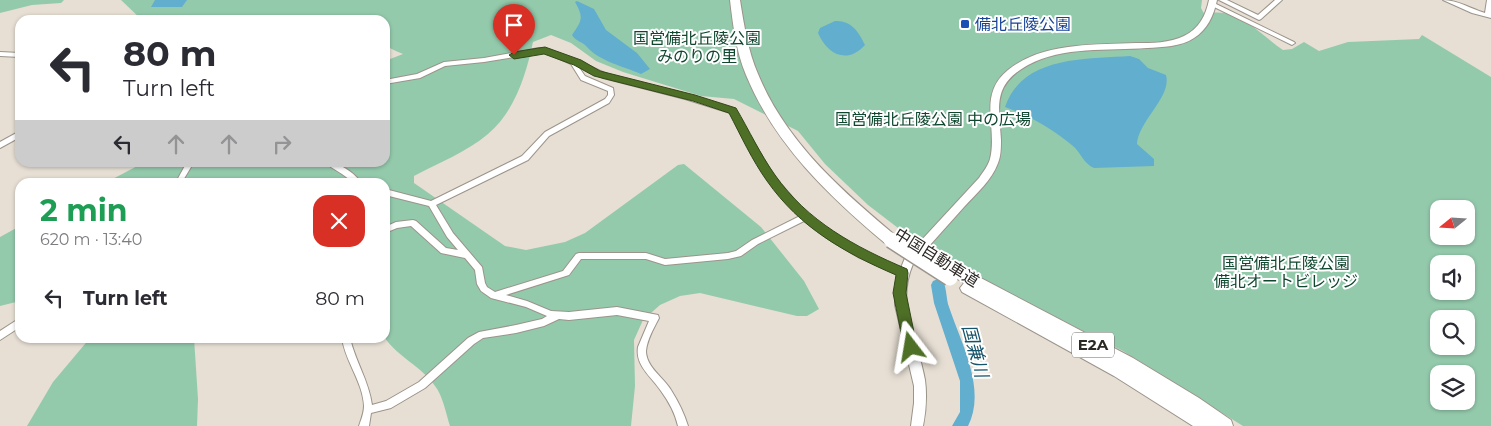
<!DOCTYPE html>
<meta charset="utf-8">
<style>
:root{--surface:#fff;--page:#f2f2f3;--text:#2b2b33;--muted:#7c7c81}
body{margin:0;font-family:Montserrat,"Noto Sans JP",sans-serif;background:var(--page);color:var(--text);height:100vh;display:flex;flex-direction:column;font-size:19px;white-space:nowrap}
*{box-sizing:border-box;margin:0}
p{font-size:16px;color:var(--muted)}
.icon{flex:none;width:28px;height:28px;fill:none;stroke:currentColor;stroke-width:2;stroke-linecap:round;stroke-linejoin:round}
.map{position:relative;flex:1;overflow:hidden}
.side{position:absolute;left:15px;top:178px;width:375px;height:165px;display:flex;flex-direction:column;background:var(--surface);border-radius:15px;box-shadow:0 1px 4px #0004}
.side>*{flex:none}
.top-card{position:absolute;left:15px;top:15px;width:375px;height:152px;border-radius:15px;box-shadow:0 1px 4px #0004;background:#fff;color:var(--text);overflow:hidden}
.needle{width:32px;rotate:252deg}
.buttons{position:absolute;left:1430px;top:200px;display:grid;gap:10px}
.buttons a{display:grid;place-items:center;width:45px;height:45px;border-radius:10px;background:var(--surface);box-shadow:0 1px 4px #0004;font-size:25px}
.pin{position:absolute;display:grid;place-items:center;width:42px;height:42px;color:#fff;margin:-51px -21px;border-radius:50% 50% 50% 0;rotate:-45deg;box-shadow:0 0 5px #0007}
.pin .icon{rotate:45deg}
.me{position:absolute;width:55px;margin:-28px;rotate:346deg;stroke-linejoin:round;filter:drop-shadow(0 0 4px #0008)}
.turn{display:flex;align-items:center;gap:18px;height:105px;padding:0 25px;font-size:22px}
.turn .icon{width:65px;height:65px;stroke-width:2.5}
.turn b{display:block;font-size:35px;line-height:42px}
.lanes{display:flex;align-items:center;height:48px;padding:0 25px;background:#0003;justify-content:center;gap:25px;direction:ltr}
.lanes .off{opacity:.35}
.round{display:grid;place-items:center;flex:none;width:52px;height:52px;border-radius:15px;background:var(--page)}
.headline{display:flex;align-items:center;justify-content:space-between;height:85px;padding:0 25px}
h1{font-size:30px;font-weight:700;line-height:38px;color:#1e9e55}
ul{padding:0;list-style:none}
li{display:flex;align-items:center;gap:15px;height:70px;padding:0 25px}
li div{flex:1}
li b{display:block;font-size:19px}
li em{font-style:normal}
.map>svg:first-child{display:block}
.green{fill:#94caac;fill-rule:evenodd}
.water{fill:#61aece}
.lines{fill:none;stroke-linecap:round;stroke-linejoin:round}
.river{fill:#61aece;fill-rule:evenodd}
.street-casing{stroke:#9b948a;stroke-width:2}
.secondary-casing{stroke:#9b948a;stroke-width:2}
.highway-casing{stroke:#9b948a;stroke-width:2}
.street{fill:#fff;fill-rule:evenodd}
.secondary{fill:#fff;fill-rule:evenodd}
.highway{fill:#fff;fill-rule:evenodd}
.highway-bridge-casing{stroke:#9b948a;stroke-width:18;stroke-linecap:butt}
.highway-bridge{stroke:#fff;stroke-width:15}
.route{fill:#4e6f26;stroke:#334819}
.transit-dot{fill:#1a4fb4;stroke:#fff;stroke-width:2}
.labels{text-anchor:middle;stroke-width:4;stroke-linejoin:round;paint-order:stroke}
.shield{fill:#fff;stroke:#6b6966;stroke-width:1}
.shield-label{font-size:15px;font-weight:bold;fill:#2c2925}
.transit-label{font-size:16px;fill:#164399;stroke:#fff;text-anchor:start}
.park-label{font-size:16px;fill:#0e462e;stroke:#fff}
.street-label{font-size:16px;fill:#2c2925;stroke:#fff}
.water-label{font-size:18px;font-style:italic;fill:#14536a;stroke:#fff}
</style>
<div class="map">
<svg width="1491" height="426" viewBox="0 0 1491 426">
<rect width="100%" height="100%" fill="#e7dfd4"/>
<path class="green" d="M0 0H64L61 3 32 5 0 13Z
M121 0H1202L1201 8 1208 21 1212 13C1240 9 1262 36 1283 50L1292 49 1304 42 1319 51 1348 42 1419 39 1422 35 1491 77V426H1243L1123 351 992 285 902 231 868 205 825 164 798 131 734 99 701 96 623 72 596 61 571 43 551 35 533 42C526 75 515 111 488 134 467 152 438 163 414 176V183L505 246 526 250 565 242 585 233 678 165 684 164 761 227 804 281 819 309 807 316H797L700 293 680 296 660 305 643 320 634 340 635 386 631 426H450C446 414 443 396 435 386 421 366 398 357 385 338V182H107L143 163 385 162V61L403 54C379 44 385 45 385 20H142ZM1439 209H1466V236H1439ZM1439 264H1466V291H1439ZM1439 319H1466V346H1439ZM1439 374H1466V401H1439Z
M20 226V301L0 306V237Z
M90 338H194L198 399 197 426H27L53 382Z"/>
<path class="water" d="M155 0H187L182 7H151Z
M577 1 594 9 606 30 637 53 650 69 641 74C623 66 601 62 587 47 583 42 575 41 572 35 582 20 584 18 575 2Z
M835 21C851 20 859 32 865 45 847 65 827 54 818 33L820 28Z
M1130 56 1139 59 1148 68 1166 75C1172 97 1138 121 1137 144L1154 159V166L1094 168C1084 164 1081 153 1073 146 1053 129 1030 116 1005 107 1022 56 1085 59 1130 56Z"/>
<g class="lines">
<path class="river" d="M938 279 943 281C947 289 946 299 949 307 961 343 987 390 968 426H952L960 412V381L934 303 931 285 933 281Z"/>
<g class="street-casing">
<path id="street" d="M1219 0H1227L1258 15 1275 0H1282L1261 19 1259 20Z
M1443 0C1458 0 1471 9 1485 13L1487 0H1491V18L1472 13Z
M1212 2 1294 42 1295 43 1292 45 1290 44 1210 5V3Z
M539 48 547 49 583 63 607 74 685 94 734 109 774 176 808 215 836 236 864 253 905 271 906 273 905 275 902 276 899 275 858 257 830 240 804 221 758 244 741 256 728 259 665 265 646 259H581L569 275 506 295 527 301 551 311 569 312 617 307 658 315 659 318C654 328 647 339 646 351 646 367 664 378 671 390 678 401 684 413 688 426H678C675 413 669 402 661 391 652 377 635 366 638 347L649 321 617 315 569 320 559 319 544 326 516 333 483 338 474 344 425 388 391 408 371 413 369 426H359C361 420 364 413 364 406 363 382 345 361 342 338H350C355 361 369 381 372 405L386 401 419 382 468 338 479 332 516 325 542 319 547 316 526 307 491 298 481 291 477 284 475 270 465 258 441 253 411 226 397 228 385 233V227L396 222 413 220 416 221 446 248 458 250 447 237 429 206 385 195V189L431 201 522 156 545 132 605 99 608 95V91L581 80 571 64 544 52 484 62 445 66 420 78 385 84V80L417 74 444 62 484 58ZM578 66 603 78 685 99 730 113 768 180 800 216 752 240 736 251 728 253 665 259 646 253H579L576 254 563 271 495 292 487 287 485 283 482 267 453 233 436 205 528 160 549 136 609 103 614 95 613 88 585 76Z
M0 52 20 53V57L0 56Z
M20 131V137L0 148V142Z
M187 162H194L182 182H176Z
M323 162C338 162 351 170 361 182H353L342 174Z
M20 318V327L0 340V331Z"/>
</g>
<g class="secondary-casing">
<path id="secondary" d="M1209 0H1217C1214 15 1207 30 1194 38 1181 47 1162 47 1147 48 1108 51 1063 46 1028 65 992 85 999 106 1001 140 1001 147 1001 156 998 163 992 180 976 194 964 207 947 226 930 245 913 264 895 305 918 339 925 380 927 395 926 411 923 426H911L914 403V386L895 305V290L898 275 905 258 979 178C983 172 988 166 990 159 998 127 977 95 1008 70 1043 42 1094 45 1136 43 1152 43 1170 43 1184 36 1199 29 1206 15 1209 0Z"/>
</g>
<g class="highway-casing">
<path id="highway" d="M730 0H740C744 25 748 51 758 74 786 142 841 190 896 236L898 240 896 244 891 246 886 244C829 196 775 145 746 75 736 51 733 25 730 0Z
M956 265 1133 358 1199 398 1231 420 1233 426H1193L1114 376 962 292 960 288 964 283 951 275 949 271 951 267Z"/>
</g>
<use href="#street" class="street"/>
<use href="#secondary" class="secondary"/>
<use href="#highway" class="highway"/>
<g class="highway-bridge-casing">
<path id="highway-bridge" d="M891 240 950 278"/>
</g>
<use href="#highway-bridge" class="highway-bridge"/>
</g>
<path class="route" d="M545 47 581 60 600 71 695 95 736 108C749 130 760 154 775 175 807 221 855 247 907 269L908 273 906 293 917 347 915 351 911 353 906 351 904 347 893 293 896 275C845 253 800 228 767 181 752 160 741 136 729 113L693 101 594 76 574 65 544 54 514 59 509 55 514 52Z"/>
<rect class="transit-dot" x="960" y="19" width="10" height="10" rx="2.5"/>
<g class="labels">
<rect class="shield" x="1072" y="332.5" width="42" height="25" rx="4"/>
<g class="shield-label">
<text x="1093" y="350">E2A</text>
</g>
<g class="transit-label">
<text x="975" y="30">備北丘陵公園</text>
</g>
<g class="park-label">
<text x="697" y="44">国営備北丘陵公園<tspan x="697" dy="18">みのりの里</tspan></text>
<text x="933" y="125">国営備北丘陵公園 中の広場</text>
<text x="1286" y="269">国営備北丘陵公園<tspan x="1286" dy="18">備北オートビレッジ</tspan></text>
</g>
<g class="street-label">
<text transform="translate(937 257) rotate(32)" y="6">中国自動車道</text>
</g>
<g class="water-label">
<text transform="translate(975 351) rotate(75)" y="6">国兼川</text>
</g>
</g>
</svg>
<div class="buttons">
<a><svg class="needle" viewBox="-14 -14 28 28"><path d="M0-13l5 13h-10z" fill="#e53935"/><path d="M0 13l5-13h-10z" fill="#7c7c81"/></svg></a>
<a><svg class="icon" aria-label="sound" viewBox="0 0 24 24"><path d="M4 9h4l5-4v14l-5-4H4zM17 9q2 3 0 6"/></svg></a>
<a><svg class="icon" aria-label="search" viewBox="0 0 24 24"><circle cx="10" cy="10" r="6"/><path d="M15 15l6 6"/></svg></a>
<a><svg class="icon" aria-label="layers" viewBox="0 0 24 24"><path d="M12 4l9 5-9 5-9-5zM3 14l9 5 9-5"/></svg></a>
</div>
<div class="pin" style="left:514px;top:55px;background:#d93025"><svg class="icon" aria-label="arrive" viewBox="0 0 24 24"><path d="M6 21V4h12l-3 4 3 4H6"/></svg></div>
<svg class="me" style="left:911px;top:347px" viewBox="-20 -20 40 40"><path d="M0-17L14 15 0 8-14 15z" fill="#4e6f26" stroke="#fff" stroke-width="4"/></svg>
<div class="top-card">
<div class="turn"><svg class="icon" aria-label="left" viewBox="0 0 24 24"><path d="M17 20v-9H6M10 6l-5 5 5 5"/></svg><div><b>80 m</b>Turn left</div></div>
<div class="lanes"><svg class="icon" aria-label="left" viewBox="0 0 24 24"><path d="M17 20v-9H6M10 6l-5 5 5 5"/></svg><svg class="icon off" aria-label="ahead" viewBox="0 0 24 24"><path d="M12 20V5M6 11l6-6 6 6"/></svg><svg class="icon off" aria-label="ahead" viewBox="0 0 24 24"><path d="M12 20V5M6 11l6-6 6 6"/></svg><svg class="icon off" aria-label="right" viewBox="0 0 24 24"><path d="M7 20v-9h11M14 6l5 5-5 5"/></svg></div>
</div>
<section class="side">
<div class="headline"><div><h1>2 min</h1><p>620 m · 13:40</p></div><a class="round" style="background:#d93025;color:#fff"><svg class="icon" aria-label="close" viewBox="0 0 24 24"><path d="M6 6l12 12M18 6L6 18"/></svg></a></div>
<ul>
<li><svg class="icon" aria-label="left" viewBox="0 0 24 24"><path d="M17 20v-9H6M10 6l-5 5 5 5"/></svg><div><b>Turn left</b></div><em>80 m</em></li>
</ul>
</section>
</div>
